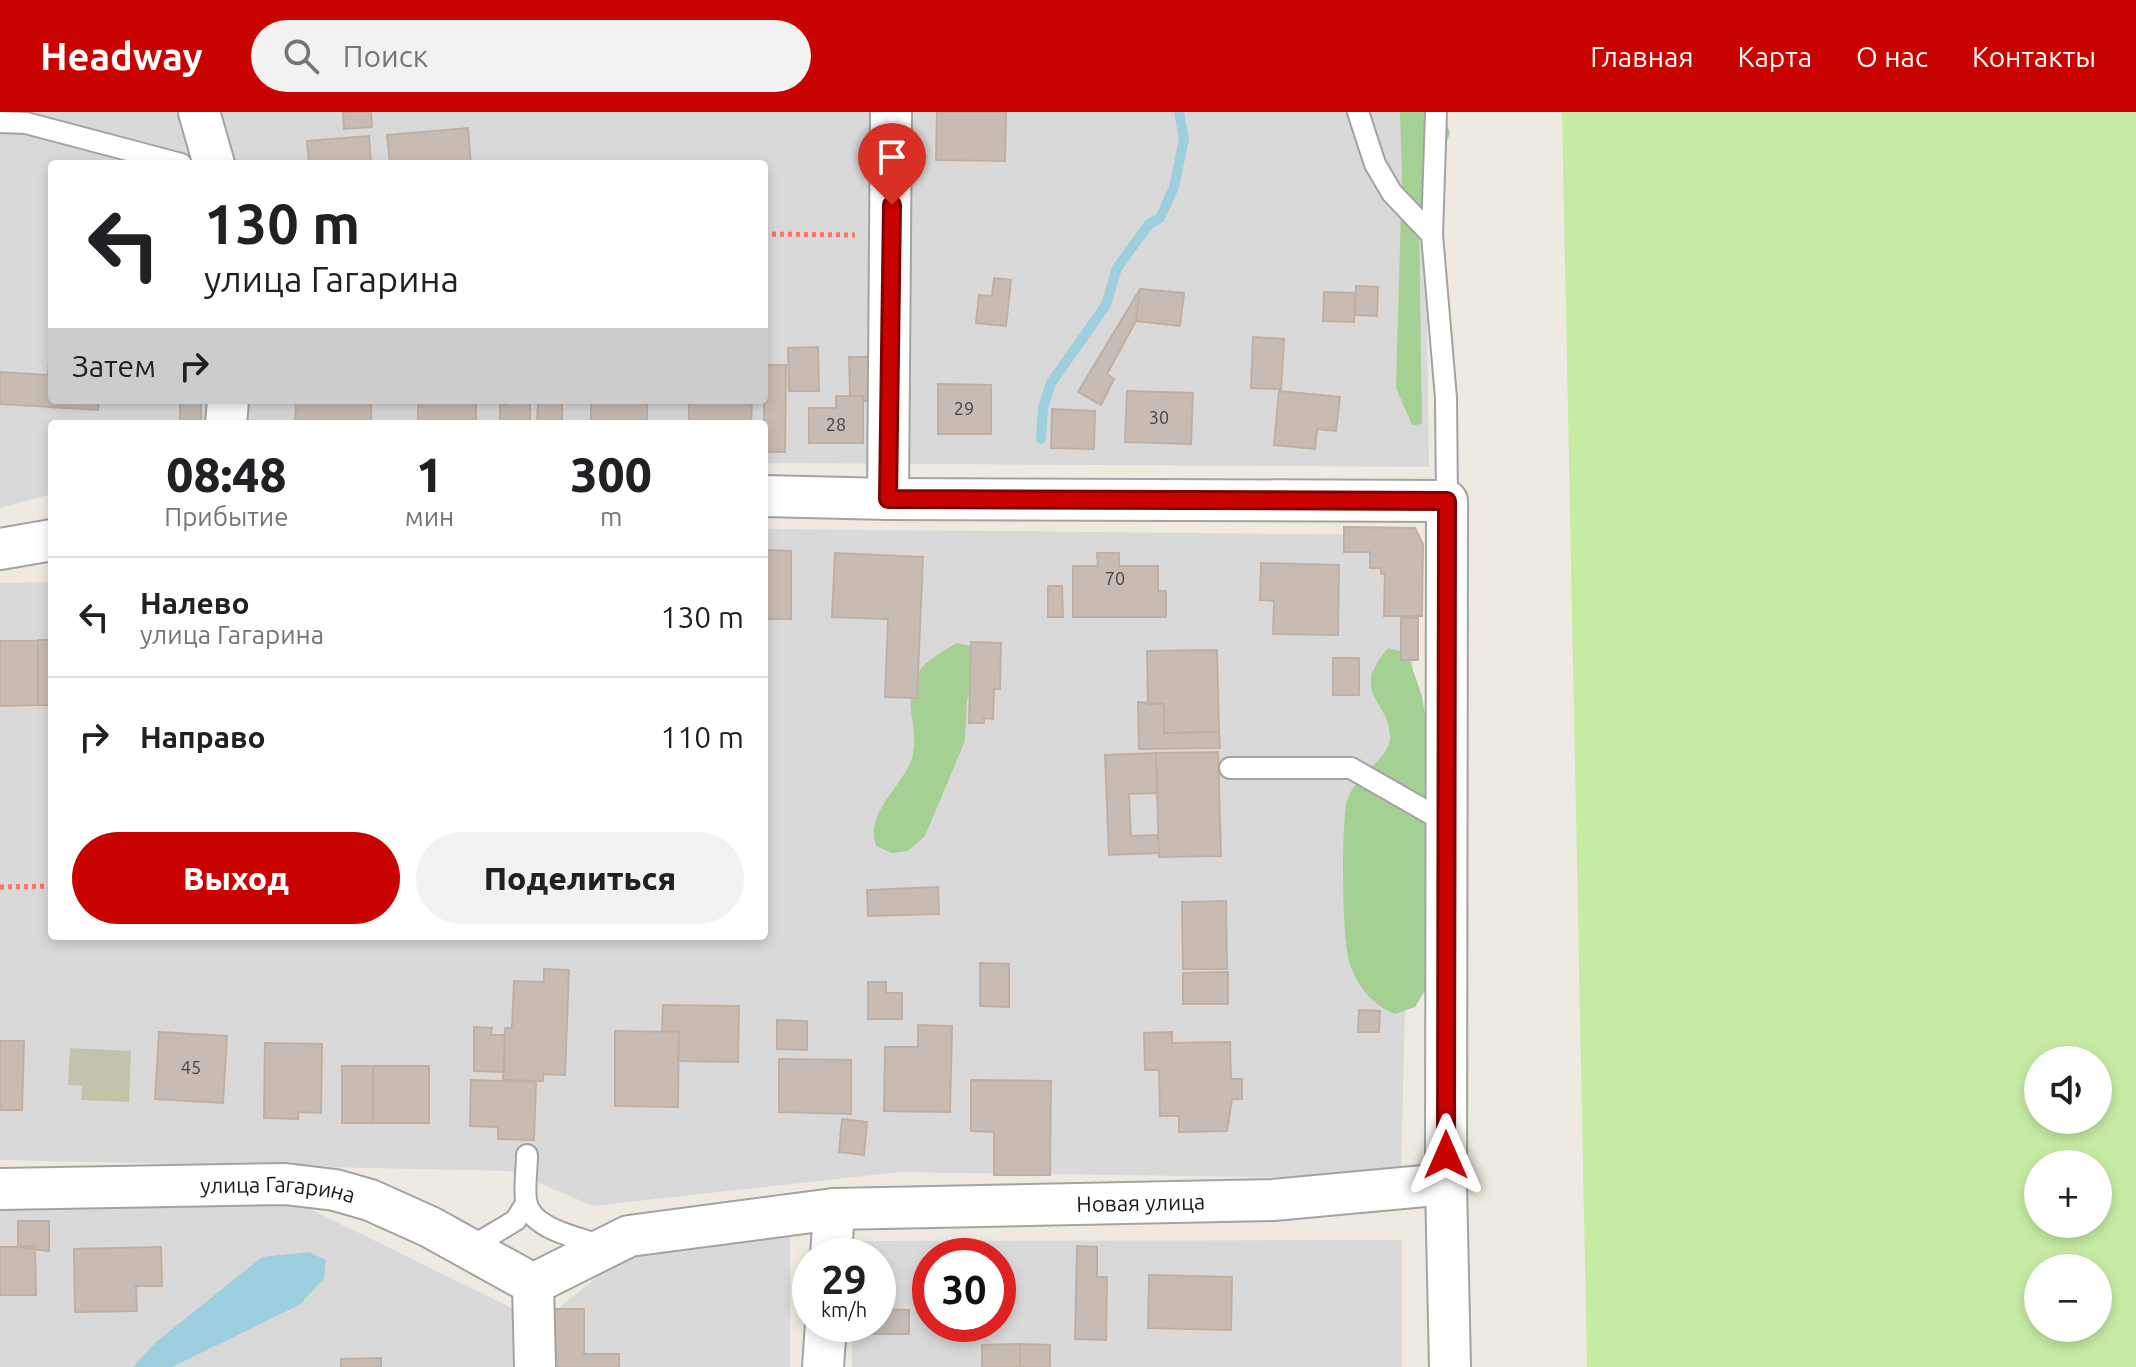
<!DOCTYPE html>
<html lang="ru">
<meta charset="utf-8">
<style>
:root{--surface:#fff;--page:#f2f2f2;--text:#202124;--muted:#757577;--line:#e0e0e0;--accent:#c80300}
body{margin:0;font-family:Ubuntu,sans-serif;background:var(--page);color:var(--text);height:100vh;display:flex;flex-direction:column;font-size:30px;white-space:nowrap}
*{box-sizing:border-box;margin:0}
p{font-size:26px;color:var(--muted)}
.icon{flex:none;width:44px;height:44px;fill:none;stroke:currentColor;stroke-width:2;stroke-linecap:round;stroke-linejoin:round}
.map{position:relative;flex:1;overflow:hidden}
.details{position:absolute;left:48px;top:308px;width:720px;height:520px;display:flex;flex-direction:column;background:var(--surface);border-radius:8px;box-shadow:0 4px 12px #0003}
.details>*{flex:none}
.top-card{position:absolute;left:48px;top:48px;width:720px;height:244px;border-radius:8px;box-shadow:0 4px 12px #0003;background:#fff;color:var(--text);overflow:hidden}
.buttons{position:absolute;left:2024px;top:934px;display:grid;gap:16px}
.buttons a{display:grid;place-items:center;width:88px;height:88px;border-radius:50%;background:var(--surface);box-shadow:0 4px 12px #0003;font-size:40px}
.speed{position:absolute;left:792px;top:1126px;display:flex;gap:16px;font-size:40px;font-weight:700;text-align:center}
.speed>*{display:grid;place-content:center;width:104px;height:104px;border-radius:50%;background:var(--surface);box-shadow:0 4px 12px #0003;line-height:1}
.speed small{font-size:20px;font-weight:400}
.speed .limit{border:12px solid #d22;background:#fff;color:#111}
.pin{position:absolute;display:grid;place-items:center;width:68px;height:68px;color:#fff;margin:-82px -34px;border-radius:50% 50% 50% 0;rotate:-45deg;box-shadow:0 0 8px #0007}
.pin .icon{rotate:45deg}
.me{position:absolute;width:88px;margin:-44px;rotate:0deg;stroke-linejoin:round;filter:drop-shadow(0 0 6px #0008)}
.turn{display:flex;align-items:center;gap:28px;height:168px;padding:0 24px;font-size:36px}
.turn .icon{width:104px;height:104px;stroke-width:2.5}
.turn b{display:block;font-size:56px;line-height:68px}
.then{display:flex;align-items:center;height:76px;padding:0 24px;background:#0003;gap:16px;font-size:30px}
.eta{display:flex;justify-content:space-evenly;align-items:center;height:136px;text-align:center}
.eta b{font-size:48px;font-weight:800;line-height:56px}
.button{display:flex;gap:16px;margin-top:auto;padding:16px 24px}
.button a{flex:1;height:92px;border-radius:48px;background:var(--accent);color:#fff;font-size:32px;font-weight:800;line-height:92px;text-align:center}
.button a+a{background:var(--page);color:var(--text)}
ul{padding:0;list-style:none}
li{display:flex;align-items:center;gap:24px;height:120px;padding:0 24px;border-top:2px solid var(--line)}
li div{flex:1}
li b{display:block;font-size:30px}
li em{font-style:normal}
header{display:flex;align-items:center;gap:48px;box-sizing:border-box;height:112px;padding:0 40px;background:var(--accent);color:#fff}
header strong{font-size:38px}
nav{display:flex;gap:44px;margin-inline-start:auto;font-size:28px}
.search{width:560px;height:72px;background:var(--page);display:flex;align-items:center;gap:20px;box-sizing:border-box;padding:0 28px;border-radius:44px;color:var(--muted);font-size:30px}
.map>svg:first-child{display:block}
.residential{fill:#dad9d9;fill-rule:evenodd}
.construction{fill:#c3c3ac}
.grass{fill:#c6eca3;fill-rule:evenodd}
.forest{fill:#a4d093}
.water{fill:#9ecfdf}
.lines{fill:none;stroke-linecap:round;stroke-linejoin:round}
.stream{stroke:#9ecfdf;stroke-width:10}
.building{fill:#c6bcb4;stroke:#c0b0a3;stroke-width:2}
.lane-casing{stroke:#a3a3a3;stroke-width:24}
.street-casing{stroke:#a3a3a3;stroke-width:44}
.path{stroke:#ff7361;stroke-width:5;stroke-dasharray:4 4;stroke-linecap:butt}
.lane{stroke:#fff;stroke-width:20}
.street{stroke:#fff;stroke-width:40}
.route-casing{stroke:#820200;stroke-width:20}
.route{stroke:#c80300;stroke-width:14}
.labels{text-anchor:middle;stroke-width:7;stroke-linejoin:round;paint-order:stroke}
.number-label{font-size:18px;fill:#464442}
.street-label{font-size:22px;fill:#1c1c1c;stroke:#fff}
</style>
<header>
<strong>Headway</strong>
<div class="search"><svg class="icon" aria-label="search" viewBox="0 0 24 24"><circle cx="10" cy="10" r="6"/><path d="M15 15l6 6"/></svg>Поиск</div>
<nav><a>Главная</a><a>Карта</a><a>О нас</a><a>Контакты</a></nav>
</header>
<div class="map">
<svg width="2136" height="1255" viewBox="0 0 2136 1255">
<rect width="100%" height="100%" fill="#eeeae1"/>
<path class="residential" d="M0 0H1424L1429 355 764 351V312H52V382L0 396ZM52 52H764V288H52Z
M764 417 1416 423 1401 1067 900 1060 593 1094 511 1059 0 1048V471L52 470V824H764Z
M294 1089 516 1198V1255H0V1097Z
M790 1118V1255H552L553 1200 632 1138Z
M1402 1128V1255H852V1212H878V1144H852V1129ZM930 1144H998V1212H930Z"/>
<path class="construction" d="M70 936 131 939 129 990 81 988 82 974 68 973Z"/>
<path class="grass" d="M1562 0H2136V1255H1587ZM2038 948H2098V1008H2038ZM2038 1052H2098V1112H2038ZM2038 1156H2098V1216H2038Z"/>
<path class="forest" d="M1400 0H1442L1450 21 1419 106 1422 312 1412 313 1396 276 1402 61Z
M957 531 971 534 973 573 967 588 965 629 925 724 908 739 892 741 876 734C865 699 902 676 912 646 920 620 903 591 915 566 923 549 941 541 957 531Z
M1388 536 1407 541 1422 584 1434 658 1427 875 1415 895 1395 902C1372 893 1356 873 1349 849 1342 827 1341 711 1347 689 1356 660 1390 648 1390 625 1390 588 1348 582 1388 536Z"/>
<path class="water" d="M309 1140 326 1148 324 1167 299 1193 172 1255H133L156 1230 262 1145Z"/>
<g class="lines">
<path class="stream" d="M1041 327 1043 296 1051 271 1106 193 1117 156 1149 112 1160 106 1174 75 1184 27 1179 0"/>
</g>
<path class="building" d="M343 0H371L372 15 344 17Z
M937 0H1006L1005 49 936 48Z
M468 16 471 52H390L387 23Z
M369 24 371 52H309L307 29Z
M994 166 1011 168 1006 214 976 211 979 183 992 184Z
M1356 174 1378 175 1377 204 1355 203Z
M1140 177 1184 181 1180 214 1136 209Z
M1140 177 1136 209 1107 262 1114 267 1101 293 1078 280Z
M1324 180 1355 181 1354 210 1323 209Z
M51 221 52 288H99L98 298 0 292V260L48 263Z
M1253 225 1284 227 1281 277 1251 276Z
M818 235 819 279H789L788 236Z
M849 245H875L876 289H863V284H850Z
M764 253H786L785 340H764Z
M938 272 991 273V322H938Z
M1127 279 1193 281 1191 332 1125 330Z
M1279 279 1340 285 1336 319 1317 317 1315 337 1274 333Z
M836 284H863V331H809V296H836Z
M296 288H371V312H295Z
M418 288H476V312H418Z
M506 288H530V312H500V293H506Z
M538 288H562V312H537Z
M591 288H647V312H591Z
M689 288H752L751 312H689Z
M180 289 201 290V312H180Z
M1052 297 1095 299 1094 337 1051 336Z
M1344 415 1415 416 1423 432 1422 504H1384L1385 462H1381V456H1370V440H1344Z
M764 438 791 439V507H764Z
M835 441 923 445 917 586 885 585 888 507 832 505Z
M1097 441H1119V454H1158V479H1166V505H1073V454H1098Z
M1261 451 1339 453 1338 523 1273 522 1274 489 1260 488Z
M1048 474H1062L1063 505H1048Z
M1401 506H1418V548H1401Z
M38 528V593L0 594V529Z
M38 528H52V593H38Z
M971 530 1001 531 1000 577H994L993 607 984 606V611H969Z
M1217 538 1219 620 1164 621V592H1148L1147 539Z
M1333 546H1359V583H1333Z
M1138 590 1164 592V621L1219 620 1220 636 1139 637Z
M1218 640 1221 744 1159 745 1156 641Z
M1156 641 1157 681 1129 682 1131 724 1158 723 1159 741 1109 743 1105 643Z
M938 775 939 802 868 804 867 778Z
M1226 789 1227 857H1183L1182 790Z
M980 851 1009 852V895L980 894Z
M544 857 569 858 565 963 543 962V969L503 968 505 916H512L514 869 544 870Z
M1228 860V892H1183V861Z
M868 870H886V881H902V907H868Z
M663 893 739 894 738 950 678 949 679 920 662 919Z
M1359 898 1380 899 1379 920H1358Z
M777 908 807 909V938L777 937Z
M918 913 952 914 950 1000 884 999 885 935H918Z
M474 915 492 916 491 923H505L504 960 474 959Z
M615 919 679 920 678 995 615 994Z
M159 920 227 924 223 991 155 987Z
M1172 920V931L1230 930 1231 967H1242V987H1232L1227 1019 1179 1020V1004H1160L1159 958H1145L1144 921Z
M0 929H24L22 998H0Z
M265 931 322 932 321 1001 298 1000V1007L264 1006Z
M779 947 851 948V1002L779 1000Z
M342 954H373V1011H342Z
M373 954H429V1011H373Z
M471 968 536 970 534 1028 498 1027V1015L470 1014Z
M971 968 1051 969 1050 1063H994V1020L971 1019Z
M842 1007 867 1010 864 1043 839 1040Z
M18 1109H49V1139L18 1135Z
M35 1134 36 1183H0V1135Z
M1077 1134 1097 1135V1165H1107L1106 1228 1075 1227Z
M161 1135 162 1174H136L137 1199 75 1200 74 1137Z
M1149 1163 1232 1165 1231 1218 1148 1216Z
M553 1197H584V1242H619V1255H553Z
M878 1197 909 1198V1222H871V1212H878Z
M1020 1232V1255H982V1233Z
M1020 1232 1050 1233V1255H1020Z
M381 1246V1255H341V1247Z"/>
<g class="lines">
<g class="lane-casing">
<path id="lane" d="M1358 0 1375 52 1392 81 1432 123 1446 286 1447 389
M0 10 26 11 181 52
M1432 123 1436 0
M1230 656H1351L1447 711
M527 1043C527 1058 524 1074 526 1088 529 1118 582 1126 605 1135
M471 1135 516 1108 526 1091"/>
</g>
<g class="street-casing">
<g id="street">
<path d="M199 0 214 52"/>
<path d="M226 312 228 288"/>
<path d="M764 384 888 387 1447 389 1446 1072 1450 1255"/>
<path d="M888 387 891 0"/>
<path d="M0 437 52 428"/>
<path id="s1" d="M0 1077 285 1072 335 1078 370 1088 430 1115 533 1172"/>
<path d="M831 1144 834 1097"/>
<path id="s2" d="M535 1255 533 1172 629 1124 834 1097 1273 1088 1446 1072"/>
<path d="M823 1255 826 1212"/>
</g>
</g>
<path class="path" d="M764 122 855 123
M0 775 52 774"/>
<use href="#lane" class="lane"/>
<use href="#street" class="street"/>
</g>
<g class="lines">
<g class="route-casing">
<path id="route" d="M892 93 888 387 1447 389 1446 1043"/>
</g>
<use href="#route" class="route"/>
</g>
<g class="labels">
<g class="number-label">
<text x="964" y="303">29</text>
<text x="1159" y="312">30</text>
<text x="836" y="319">28</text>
<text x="1115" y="473">70</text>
<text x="191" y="962">45</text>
</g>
<g class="street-label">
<text dy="8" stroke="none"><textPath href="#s1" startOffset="278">улица Гагарина</textPath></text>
<text dy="8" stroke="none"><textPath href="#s2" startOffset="704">Новая улица</textPath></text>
</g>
</g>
</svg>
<div class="buttons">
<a><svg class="icon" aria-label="sound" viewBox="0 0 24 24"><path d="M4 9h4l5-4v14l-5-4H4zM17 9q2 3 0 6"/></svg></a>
<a>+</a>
<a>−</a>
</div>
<div class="speed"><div>29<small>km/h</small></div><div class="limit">30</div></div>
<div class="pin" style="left:892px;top:93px;background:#d93025"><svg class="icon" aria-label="arrive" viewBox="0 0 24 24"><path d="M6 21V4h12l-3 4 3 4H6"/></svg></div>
<svg class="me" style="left:1446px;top:1043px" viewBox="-20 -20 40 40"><path d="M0-17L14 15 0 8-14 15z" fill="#c80300" stroke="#fff" stroke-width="4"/></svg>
<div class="top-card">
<div class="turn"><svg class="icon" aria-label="left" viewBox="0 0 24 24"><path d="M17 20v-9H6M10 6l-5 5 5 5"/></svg><div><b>130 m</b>улица Гагарина</div></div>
<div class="then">Затем<svg class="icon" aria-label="right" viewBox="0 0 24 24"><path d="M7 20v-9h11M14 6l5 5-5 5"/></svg></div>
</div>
<section class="details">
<div class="eta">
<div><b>08:48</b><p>Прибытие</p></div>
<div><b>1</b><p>мин</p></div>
<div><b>300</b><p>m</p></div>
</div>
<ul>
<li><svg class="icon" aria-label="left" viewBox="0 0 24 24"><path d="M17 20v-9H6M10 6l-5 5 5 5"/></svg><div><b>Налево</b><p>улица Гагарина</p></div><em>130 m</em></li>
<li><svg class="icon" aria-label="right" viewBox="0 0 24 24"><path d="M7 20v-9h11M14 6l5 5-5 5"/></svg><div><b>Направо</b></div><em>110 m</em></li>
</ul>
<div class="button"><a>Выход</a><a>Поделиться</a></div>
</section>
</div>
